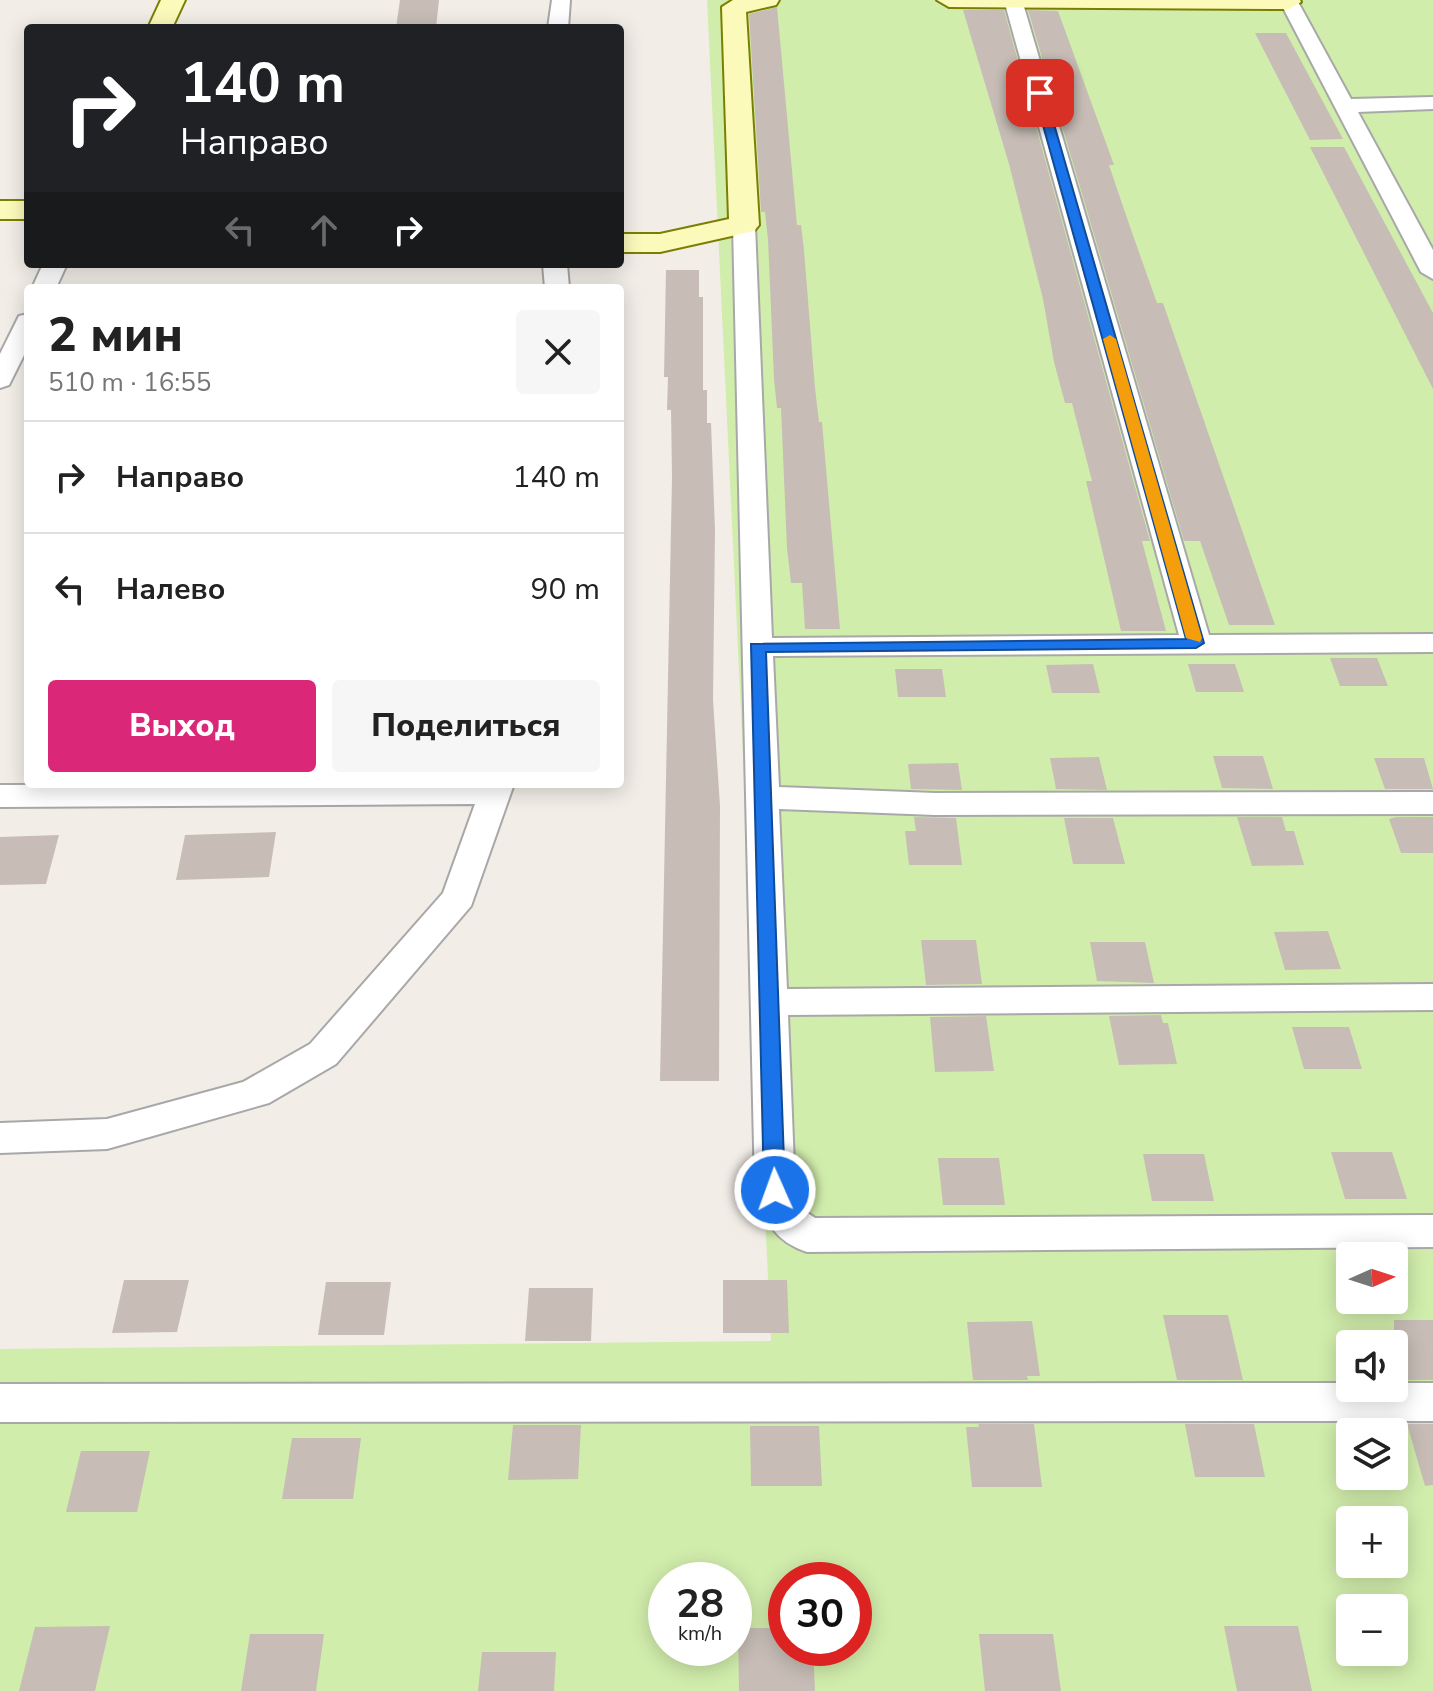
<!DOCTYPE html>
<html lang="ru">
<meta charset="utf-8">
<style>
:root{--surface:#fff;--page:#f6f6f6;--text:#222;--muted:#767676;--line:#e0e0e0;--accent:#db2777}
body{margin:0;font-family:"Nunito Sans",sans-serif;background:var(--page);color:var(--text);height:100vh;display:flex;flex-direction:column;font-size:30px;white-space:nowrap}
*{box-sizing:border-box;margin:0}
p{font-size:26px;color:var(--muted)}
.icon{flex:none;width:44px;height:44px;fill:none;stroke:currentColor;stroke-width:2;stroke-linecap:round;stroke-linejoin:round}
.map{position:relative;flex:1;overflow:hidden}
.drawer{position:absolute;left:24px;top:284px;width:600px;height:504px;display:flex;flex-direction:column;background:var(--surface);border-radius:8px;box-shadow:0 4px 20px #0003}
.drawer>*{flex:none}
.top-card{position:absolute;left:24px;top:24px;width:600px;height:244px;border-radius:8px;box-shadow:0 4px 20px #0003;background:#202124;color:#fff;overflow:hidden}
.needle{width:52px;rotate:87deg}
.tools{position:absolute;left:1336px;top:1242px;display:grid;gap:16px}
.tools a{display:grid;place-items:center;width:72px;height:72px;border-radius:8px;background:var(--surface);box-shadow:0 4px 20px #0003;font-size:40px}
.speed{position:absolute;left:648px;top:1562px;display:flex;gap:16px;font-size:40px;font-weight:700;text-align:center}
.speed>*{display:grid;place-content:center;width:104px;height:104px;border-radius:50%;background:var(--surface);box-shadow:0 4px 20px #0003;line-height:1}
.speed small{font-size:20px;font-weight:400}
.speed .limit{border:12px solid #d22;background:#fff;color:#111}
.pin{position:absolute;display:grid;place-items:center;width:68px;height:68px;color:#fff;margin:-34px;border-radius:16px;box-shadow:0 4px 12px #0006}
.me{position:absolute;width:88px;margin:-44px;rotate:358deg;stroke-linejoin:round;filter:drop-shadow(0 0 6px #0008)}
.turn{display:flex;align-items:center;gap:28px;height:168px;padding:0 24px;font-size:36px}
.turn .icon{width:104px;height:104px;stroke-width:2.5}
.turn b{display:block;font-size:56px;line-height:68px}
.lanes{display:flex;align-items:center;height:76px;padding:0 24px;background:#0003;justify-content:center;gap:40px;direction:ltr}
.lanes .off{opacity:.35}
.round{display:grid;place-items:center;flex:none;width:84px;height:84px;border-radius:8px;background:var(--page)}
.overview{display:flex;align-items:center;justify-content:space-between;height:136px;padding:0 24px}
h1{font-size:48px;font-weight:800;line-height:60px}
.cta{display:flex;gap:16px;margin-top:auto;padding:16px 24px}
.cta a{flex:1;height:92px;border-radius:8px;background:var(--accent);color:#fff;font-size:32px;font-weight:800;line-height:92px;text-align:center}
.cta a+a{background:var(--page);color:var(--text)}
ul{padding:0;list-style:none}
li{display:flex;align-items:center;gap:24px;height:112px;padding:0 24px;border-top:2px solid var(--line)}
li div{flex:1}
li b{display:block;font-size:30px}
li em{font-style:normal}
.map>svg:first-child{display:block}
.grass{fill:#d1edac;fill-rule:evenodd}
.building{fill:#c7bdb6}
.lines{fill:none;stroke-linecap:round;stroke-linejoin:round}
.street-casing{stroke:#a8a8a8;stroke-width:4}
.secondary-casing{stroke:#7b7f01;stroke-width:4}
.street{fill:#fff;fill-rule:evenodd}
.secondary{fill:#fcfabb;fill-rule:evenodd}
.route{fill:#1a73e8;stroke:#114b97;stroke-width:2}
.slow{fill:#f59e0b}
</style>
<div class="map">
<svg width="1433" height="1691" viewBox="0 0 1433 1691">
<rect width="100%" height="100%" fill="#f2ede7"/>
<path class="grass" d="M707 0H1433V1691H0V1349L771 1341ZM1350 1256H1394V1300H1350ZM1350 1344H1394V1388H1350ZM1350 1432H1394V1476H1350ZM1350 1520H1394V1564H1350ZM666 1580H734V1648H666ZM786 1580H854V1648H786ZM1350 1608H1394V1652H1350Z"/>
<path class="building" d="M400 0H439L436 28H396Z
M777 7 797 225H801L804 250 815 388 819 422H822L840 629H805L802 583H791L787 548 781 408H777L774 379 768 240 765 212H761L749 14Z
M963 10H1004L1150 541H1142L1166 631H1121L1086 481H1092L1072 403H1065L1054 362 1043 299 1009 164Z
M1028 10 1058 11 1114 165H1109L1129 224 1157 303H1163L1275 625H1229L1200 541H1184Z
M1255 33H1286L1343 139 1310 140Z
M1310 147H1344L1433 313V389Z
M666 270H699V297H703V390H707V423H711L715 530 713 700 720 806 719 1081H660L672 477 671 410H667L668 377H664Z
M1330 658H1377L1388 686H1340Z
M1093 664 1100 693H1052L1046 665Z
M1188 664H1235L1244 692H1196Z
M895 669H942L946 697H898Z
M1213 756H1263L1273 789 1222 788Z
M1099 757 1107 790 1056 789 1050 758Z
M1374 758H1424L1433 789H1385Z
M958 763 962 790 911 789 908 764Z
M914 817 956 818 962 865H909L905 831H916Z
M1237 817H1282L1286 831H1294L1304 865 1252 866Z
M1396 817H1433V853H1401L1389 819Z
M1064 818H1113L1125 864H1073Z
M276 832 269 877 176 880 185 835Z
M59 835 46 884 0 885V837Z
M1328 931 1341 969 1285 970 1274 932Z
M921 940H976L982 984 926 985Z
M1090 942H1145L1154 983 1097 981Z
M1161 1015 1163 1023H1168L1177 1064 1119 1065 1109 1016Z
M986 1016 994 1071 935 1072 930 1017Z
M1292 1027H1349L1362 1069H1304Z
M1331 1152H1392L1407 1199H1345Z
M1143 1154H1204L1214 1201H1152Z
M938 1158H999L1005 1205H943Z
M124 1280H189L177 1332 112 1333Z
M723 1280H787L789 1333H723Z
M326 1282H391L384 1335H318Z
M529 1288H593L591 1341H525Z
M1163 1315H1228L1243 1380H1177Z
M1394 1320H1433V1380H1394Z
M1032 1321 1040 1376H1027L1028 1380H973L967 1322Z
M978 1424H1034L1042 1487H972L966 1427H979Z
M1185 1424H1254L1265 1477H1195Z
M1407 1424H1433V1485L1425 1486Z
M513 1425H581L578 1479 508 1480Z
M750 1426H819L822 1486H751Z
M292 1438H361L353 1499H282Z
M81 1451H150L137 1512H66Z
M110 1626 95 1691H19L35 1627Z
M1224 1626H1298L1312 1691H1237Z
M738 1628H786V1648H813L815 1691H739Z
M250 1634H324L316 1691H241Z
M979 1634H1053L1061 1691H985Z
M482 1652H556L554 1691H478Z"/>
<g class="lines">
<g class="street-casing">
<path id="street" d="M552 0H570L568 28H548Z
M1004 0H1022L1209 635 1433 634V652L773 656 779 787 935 793 1433 792V814L935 815 779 809 787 989 1433 984V1010L788 1015 795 1190 802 1209 815 1218 1433 1215V1247L807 1252C774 1241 765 1221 755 1190L733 225 736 220 744 218 755 225 772 638 1179 635Z
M1279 0H1297L1351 99 1433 97V109L1358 112 1433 250V279L1421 272Z
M43 264H67L56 288H32Z
M543 264H567L569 288H545Z
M28 314V347L9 385 0 388V354L19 316Z
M514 784 471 906 336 1064 269 1103 107 1149 0 1153V1123L107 1119 243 1082 310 1044 443 893 475 804 0 807V785Z
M1350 1383V1388H1394V1383H1433V1421L0 1422V1384Z"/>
</g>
<g class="secondary-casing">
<path id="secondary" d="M161 0H185L172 28H148Z
M733 0H779L776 5 746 12 759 225 754 231 660 252H620V234H660L729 219 722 7Z
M937 0H1300L1301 2 1289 9 949 7Z
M0 201H28V219H0Z"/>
</g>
<use href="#street" class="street"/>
<use href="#secondary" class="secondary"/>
</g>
<path class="route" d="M1040 89 1045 93 1204 643 1196 648 766 652 785 1190 775 1198 764 1190 751 644 1186 639 1034 93Z"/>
<path class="slow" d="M1110 335 1116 339 1202 638 1200 642 1186 638 1103 339Z"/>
</svg>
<div class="tools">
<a><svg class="needle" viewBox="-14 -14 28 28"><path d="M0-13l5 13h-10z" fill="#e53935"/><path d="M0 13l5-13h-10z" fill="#767676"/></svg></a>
<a><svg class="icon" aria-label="sound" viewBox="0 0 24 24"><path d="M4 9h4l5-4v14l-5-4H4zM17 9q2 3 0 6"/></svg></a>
<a><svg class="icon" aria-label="layers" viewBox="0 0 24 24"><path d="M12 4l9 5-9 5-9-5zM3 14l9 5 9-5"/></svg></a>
<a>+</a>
<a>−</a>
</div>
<div class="speed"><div>28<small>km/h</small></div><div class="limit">30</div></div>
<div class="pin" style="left:1040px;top:93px;background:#d93025"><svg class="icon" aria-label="arrive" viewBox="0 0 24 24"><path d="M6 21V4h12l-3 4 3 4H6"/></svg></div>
<svg class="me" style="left:775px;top:1190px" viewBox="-20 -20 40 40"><circle r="17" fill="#1a73e8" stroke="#fff" stroke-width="3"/><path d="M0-11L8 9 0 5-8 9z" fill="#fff"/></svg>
<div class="top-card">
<div class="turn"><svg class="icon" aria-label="right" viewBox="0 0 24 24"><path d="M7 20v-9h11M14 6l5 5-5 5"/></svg><div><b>140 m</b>Направо</div></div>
<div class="lanes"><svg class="icon off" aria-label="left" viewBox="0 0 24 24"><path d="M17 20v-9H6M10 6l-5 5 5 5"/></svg><svg class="icon off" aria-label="ahead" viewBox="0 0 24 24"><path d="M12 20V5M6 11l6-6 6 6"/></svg><svg class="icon" aria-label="right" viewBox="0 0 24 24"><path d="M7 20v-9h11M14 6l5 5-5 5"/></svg></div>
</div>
<section class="drawer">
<div class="overview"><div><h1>2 мин</h1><p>510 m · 16:55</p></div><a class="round"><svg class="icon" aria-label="close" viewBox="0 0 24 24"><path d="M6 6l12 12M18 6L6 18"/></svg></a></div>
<ul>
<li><svg class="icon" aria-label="right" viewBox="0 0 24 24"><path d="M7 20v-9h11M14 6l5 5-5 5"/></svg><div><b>Направо</b></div><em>140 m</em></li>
<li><svg class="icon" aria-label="left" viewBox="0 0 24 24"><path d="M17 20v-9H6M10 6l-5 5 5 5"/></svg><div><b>Налево</b></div><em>90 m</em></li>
</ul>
<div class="cta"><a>Выход</a><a>Поделиться</a></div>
</section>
</div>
